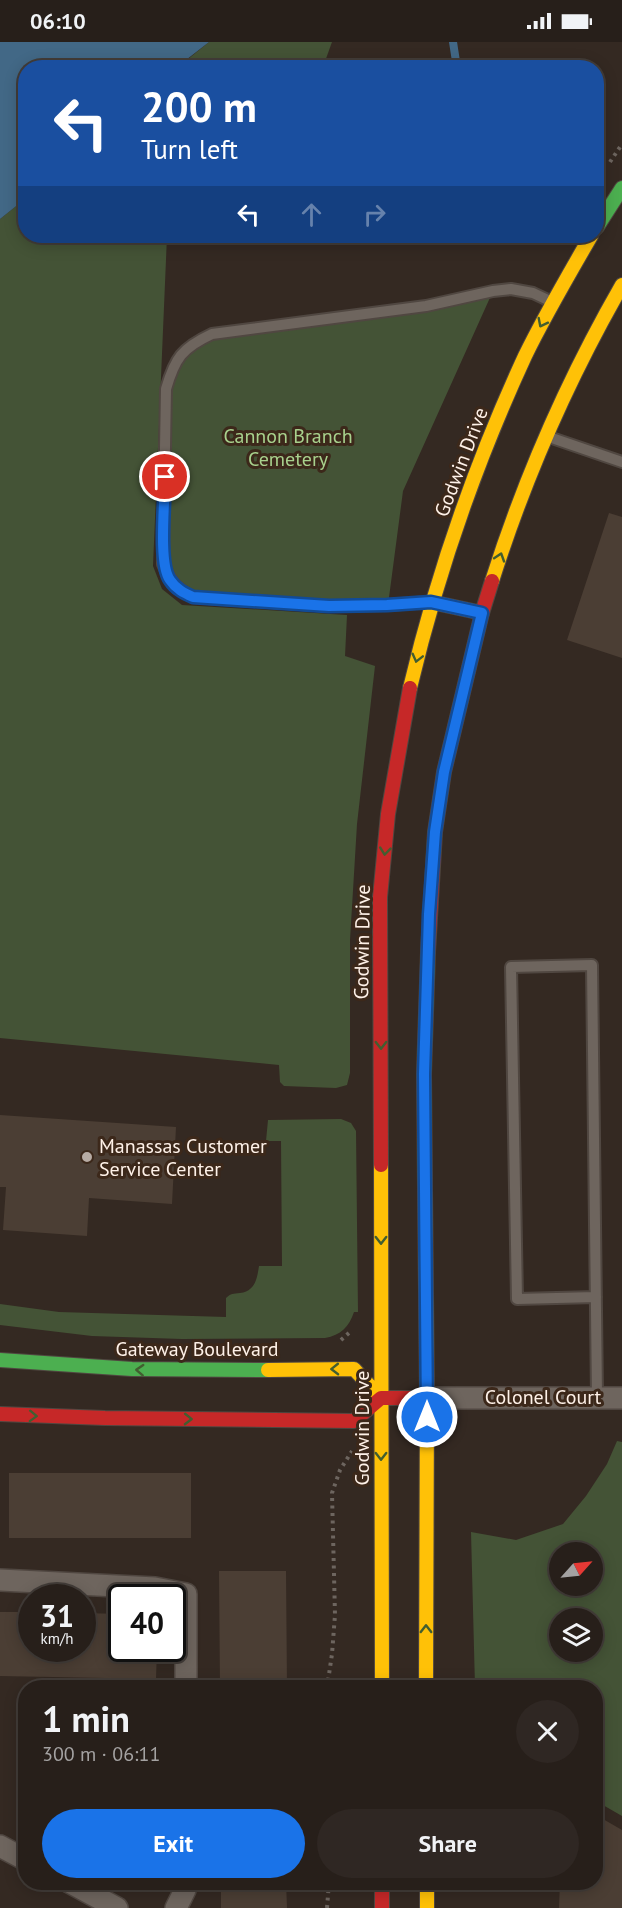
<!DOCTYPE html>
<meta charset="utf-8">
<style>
:root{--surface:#271f1a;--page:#2f2723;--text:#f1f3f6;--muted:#a4a2a2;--line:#433d39;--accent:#1a73e8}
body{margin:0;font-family:"PT Sans",sans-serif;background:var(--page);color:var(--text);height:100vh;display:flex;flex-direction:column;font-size:22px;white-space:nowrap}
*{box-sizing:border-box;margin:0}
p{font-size:20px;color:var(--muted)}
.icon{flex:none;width:33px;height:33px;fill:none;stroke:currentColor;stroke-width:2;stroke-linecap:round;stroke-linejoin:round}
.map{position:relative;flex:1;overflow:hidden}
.drawer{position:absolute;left:18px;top:1638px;width:585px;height:210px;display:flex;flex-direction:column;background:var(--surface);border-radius:24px;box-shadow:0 3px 15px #0003,0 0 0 2px var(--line)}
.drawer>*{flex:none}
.banner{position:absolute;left:18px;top:18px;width:586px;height:183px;border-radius:24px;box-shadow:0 3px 15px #0003,0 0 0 2px var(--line);background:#1a4fa0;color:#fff;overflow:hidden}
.needle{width:39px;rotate:63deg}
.buttons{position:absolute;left:549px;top:1500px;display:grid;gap:12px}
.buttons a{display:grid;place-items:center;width:54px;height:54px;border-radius:50%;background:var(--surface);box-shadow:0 3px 15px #0003,0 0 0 2px var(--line);font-size:30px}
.speed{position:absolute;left:18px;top:1542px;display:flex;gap:12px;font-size:30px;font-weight:700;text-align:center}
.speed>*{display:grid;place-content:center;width:78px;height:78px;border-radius:50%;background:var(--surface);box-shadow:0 3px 15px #0003,0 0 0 2px var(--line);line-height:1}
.speed small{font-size:15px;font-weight:400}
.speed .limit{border:3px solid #111;border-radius:9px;background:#fff;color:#111}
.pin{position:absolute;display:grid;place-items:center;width:51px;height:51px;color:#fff;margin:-26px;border:3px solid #fff;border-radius:50%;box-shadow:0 2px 6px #0007}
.me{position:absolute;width:66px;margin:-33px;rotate:0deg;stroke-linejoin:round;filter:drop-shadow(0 0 4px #0008)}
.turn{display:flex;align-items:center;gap:21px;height:126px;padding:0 24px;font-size:27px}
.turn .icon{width:78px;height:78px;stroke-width:2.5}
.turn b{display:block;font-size:42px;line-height:51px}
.lanes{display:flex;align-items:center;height:57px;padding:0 24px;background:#0003;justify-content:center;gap:30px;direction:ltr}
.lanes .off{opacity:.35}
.round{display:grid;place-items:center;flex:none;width:63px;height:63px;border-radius:32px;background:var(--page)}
.headline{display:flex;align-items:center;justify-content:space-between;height:102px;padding:0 24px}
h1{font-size:36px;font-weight:600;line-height:45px}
.cta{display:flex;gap:12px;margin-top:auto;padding:12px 24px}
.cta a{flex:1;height:69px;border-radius:36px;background:var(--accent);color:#fff;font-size:24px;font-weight:600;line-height:69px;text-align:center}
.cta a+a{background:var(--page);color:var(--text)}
.status{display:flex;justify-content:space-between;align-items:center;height:42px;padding:0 30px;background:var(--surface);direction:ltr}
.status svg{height:16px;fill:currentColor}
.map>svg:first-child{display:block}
.green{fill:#445336;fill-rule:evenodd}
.water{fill:#426886}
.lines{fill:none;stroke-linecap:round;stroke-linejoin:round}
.stream{stroke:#426886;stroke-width:8}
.building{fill:#4b3e34}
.lane-casing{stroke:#504741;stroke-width:14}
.street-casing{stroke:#504741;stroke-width:24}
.fast-casing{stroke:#504741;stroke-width:16}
.slow-casing{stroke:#504741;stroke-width:16}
.jam-casing{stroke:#504741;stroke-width:16}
.path{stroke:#6d655f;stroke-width:4;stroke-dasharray:3 4.5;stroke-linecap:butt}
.lane{stroke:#6e655e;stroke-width:10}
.street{stroke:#6e655e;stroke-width:21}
.fast{stroke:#4caf50;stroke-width:14}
.slow{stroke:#ffc107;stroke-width:14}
.jam{stroke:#c62828;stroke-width:14}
.oneway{stroke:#425e30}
.route-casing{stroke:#114b97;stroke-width:15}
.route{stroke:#1a73e8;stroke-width:10}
.poi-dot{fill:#b7aba3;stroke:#3c281a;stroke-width:2}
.labels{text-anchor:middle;stroke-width:6;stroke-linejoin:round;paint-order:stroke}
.park-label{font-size:20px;fill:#a8d18d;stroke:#3c281a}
.street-label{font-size:20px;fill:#fef1e8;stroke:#3c281a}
.poi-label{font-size:20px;fill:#fef1e8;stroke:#3c281a;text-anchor:start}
</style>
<div class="status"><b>06:10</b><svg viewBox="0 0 49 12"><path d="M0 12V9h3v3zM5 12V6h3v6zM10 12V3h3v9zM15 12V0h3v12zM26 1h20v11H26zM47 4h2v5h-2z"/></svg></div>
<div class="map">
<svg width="622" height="1866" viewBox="0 0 622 1866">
<rect width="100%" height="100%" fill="#342922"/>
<path class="green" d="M209 0H332L323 25 177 26Z
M25 157 26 194H167L153 524 162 547 182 563 347 573 345 614 375 624 357 782 350 898V1031L347 1043 336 1046 284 1044 280 1040 279 1023 0 996V177Z
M493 249 403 449 388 563 193 555 163 522 172 328 212 292Z
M341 1077 351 1081 356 1089 358 1270H354C349 1285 341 1293 325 1296L182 1297 92 1294 0 1283V1262L59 1270 226 1275V1256C231 1251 233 1252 240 1251 255 1249 257 1237 259 1224H282L281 1099H266L268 1078Z
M617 1399 622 1400V1774L596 1759V1646L475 1645 471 1490 516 1498 563 1482 586 1454 607 1422ZM560 1510H592V1544H560ZM560 1576H592V1610H560Z"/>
<path class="water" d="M0 0H209L177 25 26 26 25 157 0 177Z"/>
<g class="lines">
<path class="stream" d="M453 0 457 26"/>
</g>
<path class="building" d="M609 471 622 475V616L567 598Z
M0 1073 176 1085 172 1162 89 1156 87 1194 3 1188 6 1145H0Z
M9 1431H191V1496H9Z
M219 1529H286L287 1646H220Z
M0 1570H32V1606H82V1571L122 1572V1606H157L156 1637 0 1634Z
M596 1773 622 1788V1866H559L560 1840H596Z
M221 1840H286L287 1866H221Z"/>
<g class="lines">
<g class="lane-casing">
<path id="lane" d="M546 394 622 420
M430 560 388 563 329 564 193 555C177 547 170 539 163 522L166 347C175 316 182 306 212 292L426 264 493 249 511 247 533 251 550 259
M596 1255 517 1257 511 925 592 923 597 1355"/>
</g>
<g class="street-casing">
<path id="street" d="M427 1356H622
M0 1538 155 1546 186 1552V1646
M0 1804 26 1818
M69 1840 117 1866
M176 1866 185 1848V1840"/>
</g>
<g class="fast-casing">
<path id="fast" d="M597 185 622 146
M425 1147 424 1032 428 910
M0 1318 132 1327 268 1328"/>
</g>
<g class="slow-casing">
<path id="slow" d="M492 539C525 435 568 337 622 243
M431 560 482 571
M410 646C437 532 476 420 525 314 545 273 568 234 591 194
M381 1123 382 1646
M425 1147 427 1356 426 1646
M268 1328 354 1327 381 1356
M427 1840V1866"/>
</g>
<g class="jam-casing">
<path id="jam" d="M428 910 435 790 444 730 482 571 492 539
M381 1123 380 855 388 772 410 646
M0 1372 105 1376 354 1379 381 1356H427
M382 1840V1866"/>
</g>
<path class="path" d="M610 120 622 102
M341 1298 349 1291
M327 1646 332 1612 335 1573 332 1451 340 1428 352 1409
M327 1866 329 1840"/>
<use href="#lane" class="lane"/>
<use href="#street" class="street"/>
<use href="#fast" class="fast"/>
<use href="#slow" class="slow"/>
<use href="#jam" class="jam"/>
</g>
<defs><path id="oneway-chevron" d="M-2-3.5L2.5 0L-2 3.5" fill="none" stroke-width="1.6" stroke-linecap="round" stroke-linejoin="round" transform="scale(1.5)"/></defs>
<g class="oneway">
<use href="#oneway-chevron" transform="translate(542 281) rotate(117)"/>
<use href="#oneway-chevron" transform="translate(500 515) rotate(-72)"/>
<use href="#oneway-chevron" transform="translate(417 616) rotate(104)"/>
<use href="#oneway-chevron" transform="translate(385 809) rotate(96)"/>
<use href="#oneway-chevron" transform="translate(381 1003) rotate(90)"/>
<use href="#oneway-chevron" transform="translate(381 1198) rotate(90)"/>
<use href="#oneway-chevron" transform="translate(335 1327) rotate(179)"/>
<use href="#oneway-chevron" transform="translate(140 1328) rotate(-177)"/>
<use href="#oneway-chevron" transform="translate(33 1374) rotate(2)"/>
<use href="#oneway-chevron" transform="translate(188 1377) rotate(1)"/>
<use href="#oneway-chevron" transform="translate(381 1414) rotate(90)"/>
<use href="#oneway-chevron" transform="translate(426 1587) rotate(-90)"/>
</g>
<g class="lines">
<g class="route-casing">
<path id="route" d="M165 435C165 458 158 522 170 538 176 547 184 551 193 555L329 564 387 563 431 560 482 571 444 730 435 790 429 872 424 1032 427 1375"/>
</g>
<use href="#route" class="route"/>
</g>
<circle class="poi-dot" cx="87" cy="1115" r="6"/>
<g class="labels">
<g class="park-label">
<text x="288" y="401">Cannon Branch<tspan x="288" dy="23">Cemetery</tspan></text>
</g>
<g class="street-label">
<text transform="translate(461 420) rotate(-69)" y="7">Godwin Drive</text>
<text transform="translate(362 900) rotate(-89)" y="7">Godwin Drive</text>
<text x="197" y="1314">Gateway Boulevard</text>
<text x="543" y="1362">Colonel Court</text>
<text transform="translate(362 1386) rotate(-90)" y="7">Godwin Drive</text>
</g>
<g class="poi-label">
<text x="99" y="1111">Manassas Customer<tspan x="99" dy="23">Service Center</tspan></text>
</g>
</g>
</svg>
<div class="buttons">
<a><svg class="needle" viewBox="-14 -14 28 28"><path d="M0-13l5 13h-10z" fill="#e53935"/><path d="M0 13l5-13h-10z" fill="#a4a2a2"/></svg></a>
<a><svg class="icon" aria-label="layers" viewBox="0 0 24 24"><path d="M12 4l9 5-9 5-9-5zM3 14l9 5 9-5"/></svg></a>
</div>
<div class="speed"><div>31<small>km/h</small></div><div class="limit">40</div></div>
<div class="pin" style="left:165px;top:435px;background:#d93025"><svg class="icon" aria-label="arrive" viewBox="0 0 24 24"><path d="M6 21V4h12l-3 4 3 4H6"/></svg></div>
<svg class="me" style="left:427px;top:1375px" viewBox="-20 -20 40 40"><circle r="17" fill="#1a73e8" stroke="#fff" stroke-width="3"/><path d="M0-11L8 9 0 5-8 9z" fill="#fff"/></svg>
<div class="banner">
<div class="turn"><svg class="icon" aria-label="left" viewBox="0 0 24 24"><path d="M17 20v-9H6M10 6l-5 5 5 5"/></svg><div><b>200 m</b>Turn left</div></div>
<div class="lanes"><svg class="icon" aria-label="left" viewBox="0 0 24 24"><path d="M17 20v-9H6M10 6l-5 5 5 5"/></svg><svg class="icon off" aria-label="ahead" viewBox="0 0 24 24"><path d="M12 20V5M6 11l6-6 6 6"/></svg><svg class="icon off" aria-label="right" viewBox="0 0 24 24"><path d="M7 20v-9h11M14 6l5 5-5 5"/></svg></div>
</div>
<section class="drawer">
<div class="headline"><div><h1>1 min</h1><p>300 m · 06:11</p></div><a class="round"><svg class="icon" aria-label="close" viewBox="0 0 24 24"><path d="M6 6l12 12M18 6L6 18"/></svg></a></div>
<div class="cta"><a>Exit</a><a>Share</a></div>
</section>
</div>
